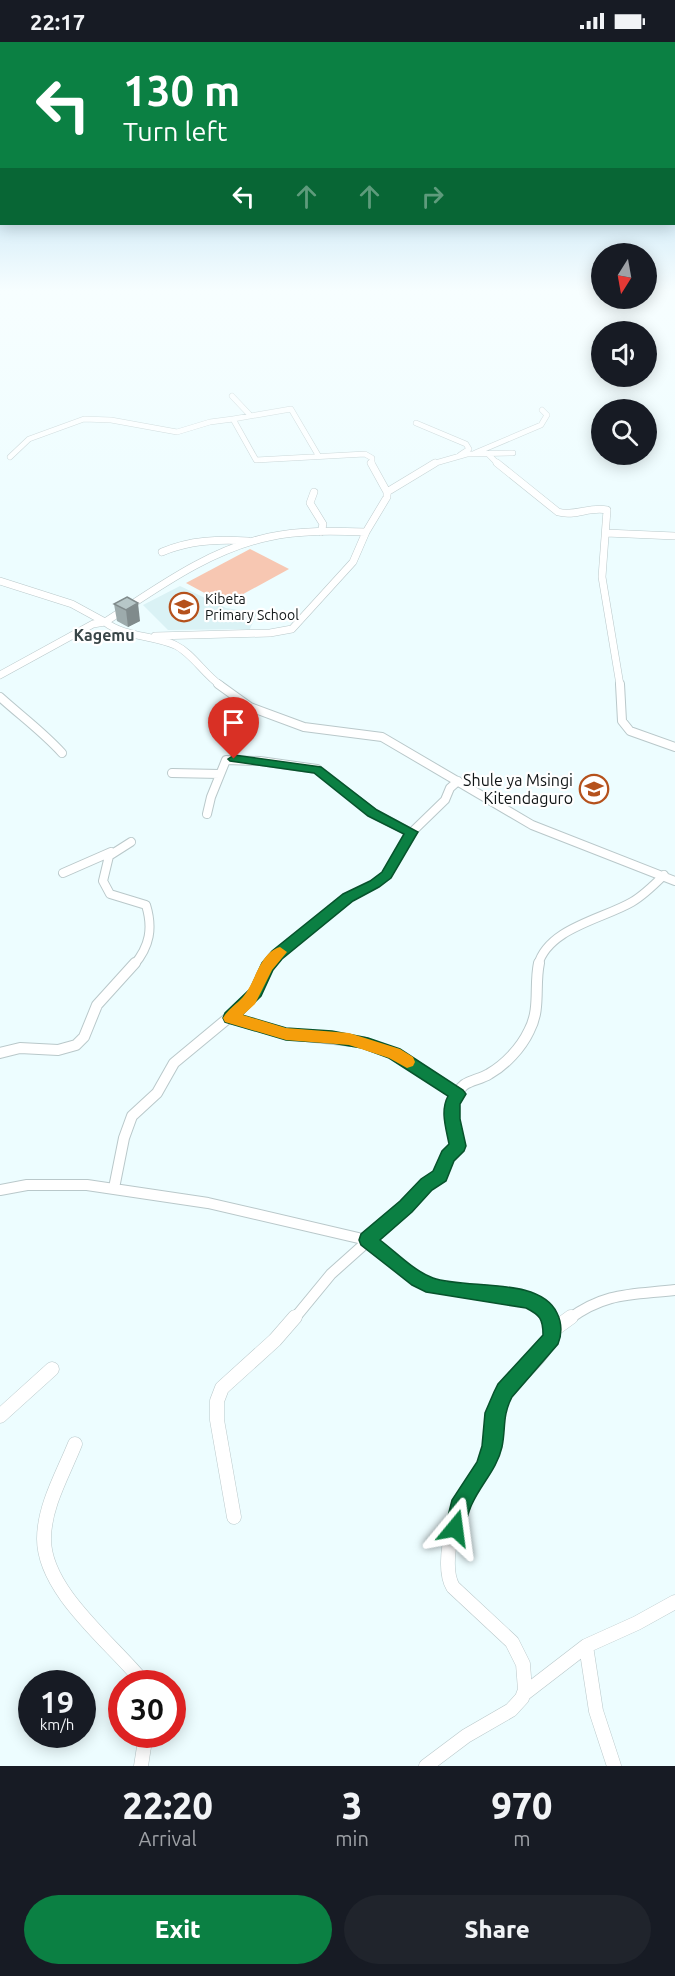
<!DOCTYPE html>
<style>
:root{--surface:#171b24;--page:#20242c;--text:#f1f3f6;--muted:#9ea1a6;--accent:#0b8043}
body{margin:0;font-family:Ubuntu,sans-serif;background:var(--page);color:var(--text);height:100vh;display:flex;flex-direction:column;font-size:22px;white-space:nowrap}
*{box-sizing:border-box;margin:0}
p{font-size:20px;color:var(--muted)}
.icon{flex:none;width:33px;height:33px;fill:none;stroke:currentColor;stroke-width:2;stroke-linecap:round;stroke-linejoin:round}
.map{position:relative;height:1724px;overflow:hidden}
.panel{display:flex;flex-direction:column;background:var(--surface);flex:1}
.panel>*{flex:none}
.hud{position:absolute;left:0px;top:0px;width:675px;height:183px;box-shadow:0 3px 15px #0003;background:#0b8043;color:#fff;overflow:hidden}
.needle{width:39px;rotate:191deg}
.controls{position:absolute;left:591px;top:201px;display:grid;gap:12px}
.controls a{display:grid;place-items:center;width:66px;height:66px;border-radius:50%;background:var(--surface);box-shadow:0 3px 15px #0003;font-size:30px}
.speed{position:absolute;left:18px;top:1628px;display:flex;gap:12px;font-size:30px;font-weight:700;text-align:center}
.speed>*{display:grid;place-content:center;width:78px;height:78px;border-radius:50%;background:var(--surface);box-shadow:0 3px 15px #0003;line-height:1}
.speed small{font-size:15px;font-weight:400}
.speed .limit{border:9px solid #d22;background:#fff;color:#111}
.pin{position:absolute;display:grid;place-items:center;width:51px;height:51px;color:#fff;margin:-62px -26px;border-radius:50% 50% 50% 0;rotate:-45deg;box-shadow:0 0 6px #0007}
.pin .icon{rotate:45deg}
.me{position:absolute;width:66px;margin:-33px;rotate:16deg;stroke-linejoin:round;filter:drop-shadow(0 0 4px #0008)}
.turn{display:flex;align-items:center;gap:21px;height:126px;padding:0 24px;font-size:27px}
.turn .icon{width:78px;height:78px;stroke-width:2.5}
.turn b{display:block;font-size:42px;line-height:51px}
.lanes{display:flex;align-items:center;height:57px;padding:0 24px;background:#0003;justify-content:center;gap:30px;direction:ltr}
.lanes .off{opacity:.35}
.eta{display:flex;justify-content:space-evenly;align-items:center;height:102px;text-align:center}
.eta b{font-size:36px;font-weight:800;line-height:42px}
.primary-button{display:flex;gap:12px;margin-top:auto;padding:12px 24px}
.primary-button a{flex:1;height:69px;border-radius:36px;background:var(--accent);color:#fff;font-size:24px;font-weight:800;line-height:69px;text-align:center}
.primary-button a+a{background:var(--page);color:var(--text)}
.status{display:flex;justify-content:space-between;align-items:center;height:42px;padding:0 30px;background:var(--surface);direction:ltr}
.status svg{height:16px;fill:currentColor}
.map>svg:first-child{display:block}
.built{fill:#daf2f5}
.green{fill:#f7c7b2}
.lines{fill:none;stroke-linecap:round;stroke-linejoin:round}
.minor-far4-casing{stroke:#b9c8ca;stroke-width:6}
.minor-far3-casing{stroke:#b9c8ca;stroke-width:8}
.minor-far2-casing{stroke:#b9c8ca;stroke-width:10}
.minor-far1-casing{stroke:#b9c8ca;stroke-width:12}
.minor-casing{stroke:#b9c8ca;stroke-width:15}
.minor-far4{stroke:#fff;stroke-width:5}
.minor-far3{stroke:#fff;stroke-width:7}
.minor-far2{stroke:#fff;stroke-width:8}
.minor-far1{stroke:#fff;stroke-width:10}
.minor{stroke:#fff;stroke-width:14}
.wall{fill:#9dabac}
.shaded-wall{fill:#808b8c}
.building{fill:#b7c7c8;stroke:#808b8c;stroke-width:1.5}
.route{fill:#0b8043;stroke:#07532c;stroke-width:1.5}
.slow{fill:#f59e0b}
.labels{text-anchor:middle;stroke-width:4.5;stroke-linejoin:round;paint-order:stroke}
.far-poi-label{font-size:14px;fill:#111617;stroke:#fff;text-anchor:start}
.far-quarter-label{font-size:16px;font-weight:bold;fill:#394648;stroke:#fff}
.poi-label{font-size:16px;fill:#111617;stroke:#fff;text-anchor:end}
</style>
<div class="status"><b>22:17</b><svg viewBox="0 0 49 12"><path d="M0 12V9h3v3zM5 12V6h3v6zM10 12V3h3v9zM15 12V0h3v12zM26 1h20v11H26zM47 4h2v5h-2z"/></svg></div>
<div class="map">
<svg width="675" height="1724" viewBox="0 0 675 1724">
<rect width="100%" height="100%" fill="#edfdff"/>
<path class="built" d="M180 544 226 566 257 571 250 587 168 588 143 563Z"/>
<path class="green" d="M250 507 289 527 225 562 186 541Z"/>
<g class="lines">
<g class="minor-far4-casing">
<path id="minor-far4" d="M232 354 249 372
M233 377 291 367 318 413
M416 381 466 402 469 407 460 413
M475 411 541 383 547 373 542 368
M489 413 498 422
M10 415 29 397 84 377 111 378 177 390 210 380 233 377 256 418 365 412 372 416V422
M432 422 467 412 513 411"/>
</g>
<g class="minor-far3-casing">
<path id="minor-far3" d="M371 421 387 450
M497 421 558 470C575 475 590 464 607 468L602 535 620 643
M314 450 310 461 323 482 321 490
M606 491 675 494
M162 510C190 498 219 497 248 499
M0 539 72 562 105 580C156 547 208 508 269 495 301 488 334 489 366 490
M155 594 270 591 292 587 353 520 366 490 387 455V450L435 421
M0 633 93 582 105 580C124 595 152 593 175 603 192 611 204 632 220 643"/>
</g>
<g class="minor-far2-casing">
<path id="minor-far2" d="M218 642 250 665 304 685 382 695 532 783 675 839
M620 642 622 679 630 689 675 705
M0 655C21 674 43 690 62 711
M172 731 220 732
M207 772 211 755 226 718 260 719 317 727 373 771 411 791
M131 800 109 814 103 839 110 852 146 863C153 886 150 904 134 923
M63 831 111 810
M269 923 277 913 348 856 375 842 386 833 411 791 445 758 450 746 458 739
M538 923C548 886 603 877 632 860 644 853 654 843 664 833"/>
</g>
<g class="minor-far1-casing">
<path id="minor-far1" d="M230 976 287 992 362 1000 395 1012 458 1052
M0 1011 20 1006 58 1008 76 1003 84 995 97 963 135 921
M114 1146 124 1096 132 1074 157 1051 174 1021 250 958 270 921
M0 1148 27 1143H87L208 1161 367 1198 419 1238 432 1244 528 1258 544 1267 551 1277
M294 1277 331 1232 406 1165 427 1142 440 1133 448 1114 458 1104C453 1085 446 1058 464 1043 471 1038 481 1037 489 1032 505 1023 521 1006 529 989 541 967 534 944 539 921
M569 1277C606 1250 631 1253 675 1248"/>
</g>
<g class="minor-casing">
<path id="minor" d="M553 1288 571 1275
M0 1374 52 1327
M75 1402C63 1432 44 1464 44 1497 44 1550 113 1602 144 1641
M234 1475 217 1378V1359L222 1346 275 1298 295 1275
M586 1604 596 1669 614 1724
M525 1651 586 1604 637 1581 675 1560
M141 1724 146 1692
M426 1724 466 1694 511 1668 522 1656 525 1648 523 1622 512 1600 453 1545C441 1525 453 1475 464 1455 472 1440 484 1428 490 1411 498 1390 495 1369 505 1348 522 1331 562 1302 550 1275"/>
</g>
<use href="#minor-far4" class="minor-far4"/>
<use href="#minor-far3" class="minor-far3"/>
<use href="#minor-far2" class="minor-far2"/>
<use href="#minor-far1" class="minor-far1"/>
<use href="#minor" class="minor"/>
</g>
<path class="wall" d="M127 555 140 579 128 585 117 579 114 562Z"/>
<path class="shaded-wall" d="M138 561 140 579 128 585 126 568Z"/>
<path class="building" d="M127 555 138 561 126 568 114 562Z"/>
<linearGradient id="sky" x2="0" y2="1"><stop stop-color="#87c5e8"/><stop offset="0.51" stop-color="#f7feff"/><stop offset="1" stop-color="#f7feff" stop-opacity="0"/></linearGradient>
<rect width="675" height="488" fill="url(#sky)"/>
<path class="route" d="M234 713 321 725 377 768 418 790 391 836 379 845 353 859 282 917 273 928 261 954 242 973 286 986 332 989 368 996 400 1007 463 1048 466 1052 460 1062V1077L466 1104 464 1109 454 1119 446 1139 432 1148 412 1170 380 1198C396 1210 414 1229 433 1236 467 1248 539 1234 557 1271 562 1281 562 1293 558 1302L512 1355C502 1374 506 1386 502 1405 497 1427 481 1442 472 1462 467 1472 466 1483 462 1493L455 1496 448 1493 445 1486 452 1458 477 1420 482 1404 485 1371 494 1350 498 1342 543 1293C543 1277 540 1273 526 1266L426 1250 412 1243 361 1203 359 1198 361 1192 400 1159 421 1137 433 1129 442 1109 449 1102C446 1086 440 1069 448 1054L389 1016 362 1006 332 1001 286 998 225 980 223 976 225 971 250 947 262 921 272 909 343 852 370 839 382 830 404 792 368 774 314 731 230 719 228 717Z"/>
<path class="slow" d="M280 905 287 910 272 928 255 962 243 973 286 986 349 991 400 1007 413 1015 415 1020 413 1024 407 1026 389 1016 349 1003 286 998 225 980 223 976C228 967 237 962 243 955 256 940 259 911 280 905Z"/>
<defs>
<g id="school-ring" transform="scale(1.5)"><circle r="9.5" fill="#fff" stroke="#b5511c" stroke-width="1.5"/><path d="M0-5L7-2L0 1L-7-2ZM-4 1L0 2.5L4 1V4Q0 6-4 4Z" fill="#b5511c"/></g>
</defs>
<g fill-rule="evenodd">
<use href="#school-ring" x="184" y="565"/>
<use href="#school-ring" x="594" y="747"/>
</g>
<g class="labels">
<g class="far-poi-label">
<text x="205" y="562">Kibeta<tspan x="205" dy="16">Primary School</tspan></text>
</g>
<g class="far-quarter-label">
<text x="104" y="599">Kagemu</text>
</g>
<g class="poi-label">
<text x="573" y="744">Shule ya Msingi<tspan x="573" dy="18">Kitendaguro</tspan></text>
</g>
</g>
</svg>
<div class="controls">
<a><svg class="needle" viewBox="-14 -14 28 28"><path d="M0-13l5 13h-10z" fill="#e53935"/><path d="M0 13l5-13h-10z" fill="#9ea1a6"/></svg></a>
<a><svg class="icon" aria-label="sound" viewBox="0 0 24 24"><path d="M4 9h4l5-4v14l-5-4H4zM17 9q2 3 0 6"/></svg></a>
<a><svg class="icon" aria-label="search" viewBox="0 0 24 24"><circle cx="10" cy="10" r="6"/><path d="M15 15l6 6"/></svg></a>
</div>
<div class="speed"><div>19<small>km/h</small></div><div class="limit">30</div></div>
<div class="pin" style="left:234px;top:717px;background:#d93025"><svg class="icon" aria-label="arrive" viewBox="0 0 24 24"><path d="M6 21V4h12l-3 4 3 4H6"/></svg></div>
<svg class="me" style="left:455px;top:1486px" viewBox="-20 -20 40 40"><path d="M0-17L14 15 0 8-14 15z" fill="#0b8043" stroke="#fff" stroke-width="4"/></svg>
<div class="hud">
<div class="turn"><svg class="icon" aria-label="left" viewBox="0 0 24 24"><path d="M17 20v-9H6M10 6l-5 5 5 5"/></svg><div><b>130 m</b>Turn left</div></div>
<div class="lanes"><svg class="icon" aria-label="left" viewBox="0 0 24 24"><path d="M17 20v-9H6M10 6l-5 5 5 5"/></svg><svg class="icon off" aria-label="ahead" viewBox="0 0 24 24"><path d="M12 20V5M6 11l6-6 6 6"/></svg><svg class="icon off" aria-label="ahead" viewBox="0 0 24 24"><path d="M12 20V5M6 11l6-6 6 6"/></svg><svg class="icon off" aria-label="right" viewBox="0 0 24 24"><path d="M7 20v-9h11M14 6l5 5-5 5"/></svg></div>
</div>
</div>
<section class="panel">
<div class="eta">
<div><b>22:20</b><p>Arrival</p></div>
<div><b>3</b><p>min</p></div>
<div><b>970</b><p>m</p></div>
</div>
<div class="primary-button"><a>Exit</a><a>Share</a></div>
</section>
